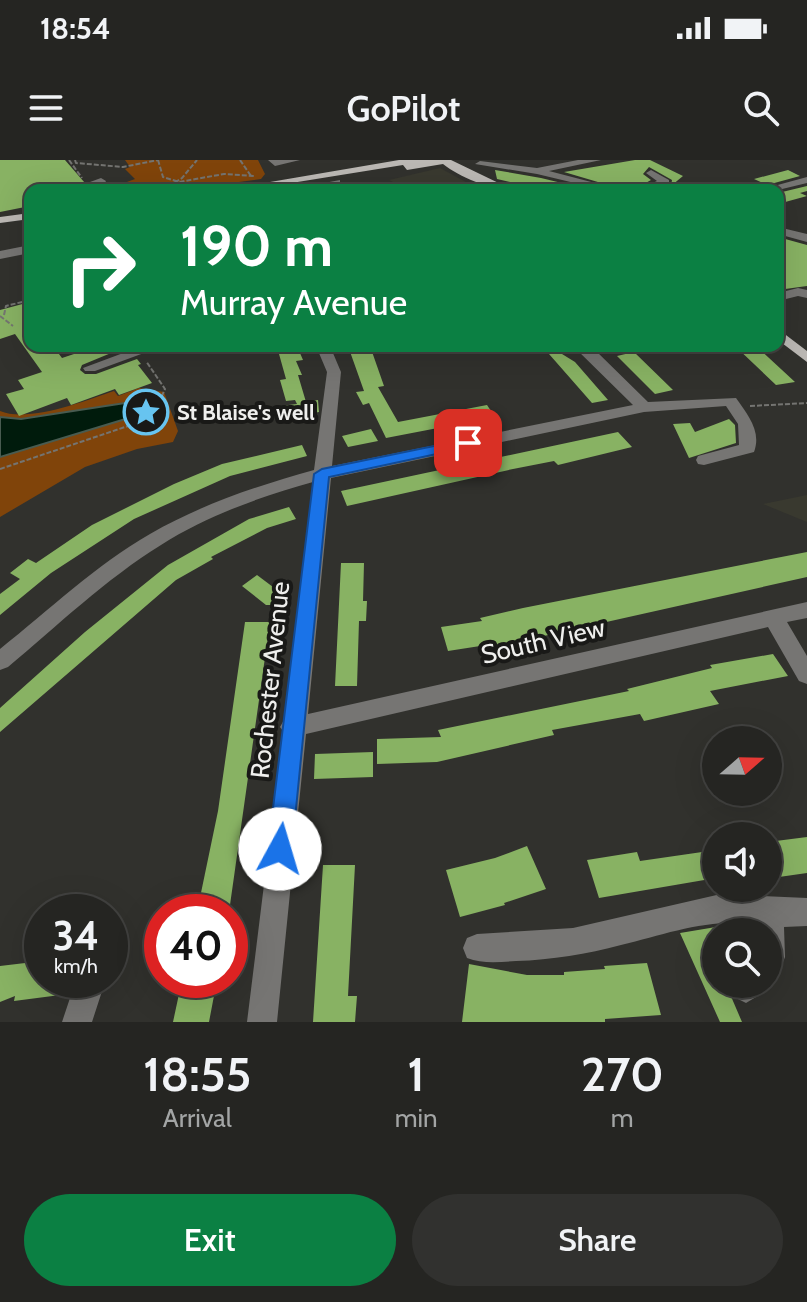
<!DOCTYPE html>
<style>
:root{--surface:#252522;--page:#31312f;--text:#f1f3f6;--muted:#a3a5a5;--line:#424240;--accent:#0b8043}
body{margin:0;font-family:Cabin,sans-serif;background:var(--page);color:var(--text);height:100vh;display:flex;flex-direction:column;font-size:30px;white-space:nowrap}
*{box-sizing:border-box;margin:0}
p{font-size:26px;color:var(--muted)}
.icon{flex:none;width:44px;height:44px;fill:none;stroke:currentColor;stroke-width:2;stroke-linecap:round;stroke-linejoin:round}
.map{position:relative;height:862px;overflow:hidden}
.drawer{display:flex;flex-direction:column;background:var(--surface);flex:1}
.drawer>*{flex:none}
.hud{position:absolute;left:24px;top:24px;width:760px;height:168px;border-radius:16px;box-shadow:0 8px 32px #0002,0 0 0 2px var(--line);background:#0b8043;color:#fff;overflow:hidden}
.needle{width:52px;rotate:70deg}
.tools{position:absolute;left:702px;top:566px;display:grid;gap:16px}
.tools a{display:grid;place-items:center;width:80px;height:80px;border-radius:50%;background:var(--surface);box-shadow:0 8px 32px #0002,0 0 0 2px var(--line);font-size:40px}
.speed{position:absolute;left:24px;top:734px;display:flex;gap:16px;font-size:40px;font-weight:700;text-align:center}
.speed>*{display:grid;place-content:center;width:104px;height:104px;border-radius:50%;background:var(--surface);box-shadow:0 8px 32px #0002,0 0 0 2px var(--line);line-height:1}
.speed small{font-size:20px;font-weight:400}
.speed .limit{border:12px solid #d22;background:#fff;color:#111}
.pin{position:absolute;display:grid;place-items:center;width:68px;height:68px;color:#fff;margin:-34px;border-radius:16px;box-shadow:0 4px 12px #0006}
.me{position:absolute;width:88px;margin:-44px;rotate:6deg;stroke-linejoin:round;filter:drop-shadow(0 0 6px #0008)}
.turn{display:flex;align-items:center;gap:28px;height:168px;padding:0 24px;font-size:36px}
.turn .icon{width:104px;height:104px;stroke-width:2.5}
.turn b{display:block;font-size:56px;line-height:68px}
.eta{display:flex;justify-content:space-evenly;align-items:center;height:136px;text-align:center}
.eta b{font-size:48px;font-weight:600;line-height:56px}
.cta{display:flex;gap:16px;margin-top:auto;padding:16px 24px}
.cta a{flex:1;height:92px;border-radius:48px;background:var(--accent);color:#fff;font-size:32px;font-weight:600;line-height:92px;text-align:center}
.cta a+a{background:var(--page);color:var(--text)}
.status{display:flex;justify-content:space-between;align-items:center;height:56px;padding:0 40px;background:var(--surface);direction:ltr}
.status svg{height:22px;fill:currentColor}
header{display:flex;justify-content:space-between;align-items:center;height:104px;padding:0 24px;background:var(--surface);font-size:36px;font-weight:600}
.map>svg:first-child{display:block}
.built{fill:#39392f}
.green{fill:#80440a}
.water{fill:#001b0c;stroke:#485b50;stroke-width:2}
.building{fill:#88b263}
.lines{fill:none;stroke-linecap:round;stroke-linejoin:round}
.path{stroke:#747471;stroke-width:2;stroke-dasharray:5 2;stroke-linecap:butt}
.minor{fill:#767573;fill-rule:evenodd}
.major{fill:#bbb8b4;fill-rule:evenodd}
.route{fill:#1a73e8;stroke:#114b97;stroke-width:2}
.labels{text-anchor:middle;stroke-width:8;stroke-linejoin:round;paint-order:stroke}
.far-poi-label{font-size:22px;font-weight:bold;fill:#efefed;stroke:#191917;text-anchor:start}
.street-label{font-size:26px;fill:#efefed;stroke:#191917}
</style>
<div class="status"><b>18:54</b><svg viewBox="0 0 49 12"><path d="M0 12V9h3v3zM5 12V6h3v6zM10 12V3h3v9zM15 12V0h3v12zM26 1h20v11H26zM47 4h2v5h-2z"/></svg></div>
<header><svg class="icon" aria-label="menu" viewBox="0 0 24 24"><path d="M4 6h16M4 12h16M4 18h16"/></svg>GoPilot<svg class="icon" aria-label="search" viewBox="0 0 24 24"><circle cx="10" cy="10" r="6"/><path d="M15 15l6 6"/></svg></header>
<div class="map">
<svg width="807" height="862" viewBox="0 0 807 862">
<rect width="100%" height="100%" fill="#31312d"/>
<path class="built" d="M440 8 477 28 409 30 389 20Z
M807 335V362L763 344Z"/>
<path class="green" d="M125 0H258L265 14 261 19 178 30H122L116 26 135 19 125 9 130 7Z
M139 228 164 232 178 271 173 282 137 289 85 307 0 357V251C28 263 85 241 114 231L118 236Z"/>
<path class="water" d="M125 243 139 245 142 254 0 297V257L21 259Z"/>
<path class="building" d="M0 0H65L91 30H30V46L0 52Z
M635 0H650L683 16 666 30H661L671 26 672 20 649 7 643 14 651 20 633 30H625L564 12Z
M495 10 541 18 591 30H516L523 25 497 19Z
M788 10 800 16 767 25 754 19Z
M807 26V31L800 33 807 36 778 44V33Z
M778 77 807 85V126L778 130Z
M30 142V186H53L62 198 98 186 106 191 128 186 82 205 80 210 85 214H96L137 199 141 204 138 205 152 223 119 235 115 229 71 245 67 238 19 256 6 234 24 229 18 220 42 212 15 174 0 179V150Z
M281 186H297L303 200 296 201 302 215H298L306 242 318 240 319 252 285 258 280 246 297 244 295 240 286 241 280 220 286 219 279 194 283 193Z
M348 186H370L384 226 378 227 398 262 487 245 495 257 386 278 369 243 363 245 356 232 364 231Z
M542 186H549L575 202 608 240 592 243Z
M735 186H756L795 222 776 225Z
M634 192 673 230 655 234 617 196Z
M729 259 735 265 736 283 689 298 673 264 690 263 695 272Z
M371 269 378 281 348 287 342 276Z
M618 272 632 287 558 305 554 301 513 309 347 346 341 331Z
M302 285 307 296 230 316 134 359 51 413 0 455V434L20 419 10 413 28 399 36 403 92 365 174 324 222 304Z
M289 347 296 359 267 368 211 397 213 399 176 420 0 572V548L85 472 168 405 249 359Z
M807 392V417L495 487 493 484 448 491 441 467 482 461 480 458 523 448Z
M341 403H364L363 441H367L366 461H359L357 526H335Z
M257 415 277 430 275 445H266L242 426Z
M245 462H270L229 752H197L218 651Z
M773 494 788 516 710 531 719 544 644 561 640 554 552 570 554 575 437 602 377 604V579L441 577 438 570 629 531 627 529 712 508 710 505Z
M373 592V617L314 619 315 594Z
M807 677V713L772 718 768 709V682Z
M527 686 546 729 504 743 505 745 460 757 446 710 495 698Z
M716 690V718L599 738 587 700 637 692 640 701Z
M323 705H355L348 836H357L355 862H313Z
M716 767V829L727 827 742 862H720L680 773Z
M42 801V820H73L68 834 14 841 15 836 0 842V806Z
M647 803 661 855 605 859V862H462L469 804 527 815H564V812L605 809 604 806Z
M182 820H217L209 862H173Z"/>
<g class="lines">
<path class="path" d="M69 0 82 18
M75 0 76 3 123 7 158 0
M158 0 163 17 179 22 224 14 254 16
M240 0 251 16
M163 30 182 18 197 0
M193 30 218 27
M4 155 6 146 30 140
M0 156 13 166
M750 246 807 243
M0 309 143 261 158 245 165 229 146 201"/>
<path class="minor" d="M268 0H300L275 6Z
M578 0H601L549 11 622 30H604L537 14 475 4 480 1 537 8Z
M651 10 669 20V24L652 30H636L657 21 646 13Z
M807 17V23L778 30H759Z
M101 18 106 21 105 23 95 25 90 22Z
M340 20V24L324 27 319 24Z
M778 67 807 74V82L778 74Z
M30 85V93L0 99V91Z
M798 128 807 130V138L798 136 778 141V133Z
M142 186H163L95 211H85L83 208Z
M316 186H330L341 212 332 306 633 245 573 186H589L595 190 648 242 736 238C747 254 762 271 754 292L704 305 698 304 696 300 698 296 739 285 738 264 726 246 644 252 331 318 308 554 807 442V458L787 462 807 496V524L799 521 768 467 306 574 277 862H247L283 571 280 567 284 560 313 322C260 337 208 355 161 385 106 419 57 466 8 507L0 510V489C49 450 96 405 150 374 202 344 257 326 314 310L327 212Z
M721 734 807 738V766L784 767 785 797 778 815 768 819V772H756V764C708 758 666 774 621 785 587 794 552 800 516 801 500 802 482 804 467 798L463 788 467 778 477 774 573 768Z
M76 820 105 822 92 862H62Z
M733 824H766L761 834 746 843 736 838Z"/>
<path class="major" d="M399 0H451L513 30C491 30 461 18 443 4L407 10 403 5 248 30H223Z
M30 53V59L0 63V57Z
M778 169 807 191V202L778 180Z"/>
</g>
<path class="route" d="M468 279 476 283 474 286 329 317 292 689 288 697 280 701 271 697 268 689 314 314 322 309Z"/>
<defs>
<g id="sight-ring" transform="scale(2.3)"><circle r="9.5" fill="#191917" stroke="#67c4f0" stroke-width="1.5"/><path d="M0-6L1.8-2.2L6-1.7L2.9 1.2L3.7 5.4L0 3.3L-3.7 5.4L-2.9 1.2L-6-1.7L-1.8-2.2Z" fill="#67c4f0"/></g>
</defs>
<g fill-rule="evenodd">
<use href="#sight-ring" x="146" y="252"/>
</g>
<g class="labels">
<g class="far-poi-label">
<text x="177" y="260">St Blaise's well</text>
</g>
<g class="street-label">
<text transform="translate(543 481) rotate(-13)" y="9">South View</text>
<text transform="translate(270 520) rotate(-84)" y="9">Rochester Avenue</text>
</g>
</g>
</svg>
<div class="tools">
<a><svg class="needle" viewBox="-14 -14 28 28"><path d="M0-13l5 13h-10z" fill="#e53935"/><path d="M0 13l5-13h-10z" fill="#a3a5a5"/></svg></a>
<a><svg class="icon" aria-label="sound" viewBox="0 0 24 24"><path d="M4 9h4l5-4v14l-5-4H4zM17 9q2 3 0 6"/></svg></a>
<a><svg class="icon" aria-label="search" viewBox="0 0 24 24"><circle cx="10" cy="10" r="6"/><path d="M15 15l6 6"/></svg></a>
</div>
<div class="speed"><div>34<small>km/h</small></div><div class="limit">40</div></div>
<div class="pin" style="left:468px;top:283px;background:#d93025"><svg class="icon" aria-label="arrive" viewBox="0 0 24 24"><path d="M6 21V4h12l-3 4 3 4H6"/></svg></div>
<svg class="me" style="left:280px;top:689px" viewBox="-20 -20 40 40"><circle r="19" fill="#fff"/><path d="M0-13L10 11 0 6-10 11z" fill="#1a73e8"/></svg>
<div class="hud">
<div class="turn"><svg class="icon" aria-label="right" viewBox="0 0 24 24"><path d="M7 20v-9h11M14 6l5 5-5 5"/></svg><div><b>190 m</b>Murray Avenue</div></div>
</div>
</div>
<section class="drawer">
<div class="eta">
<div><b>18:55</b><p>Arrival</p></div>
<div><b>1</b><p>min</p></div>
<div><b>270</b><p>m</p></div>
</div>
<div class="cta"><a>Exit</a><a>Share</a></div>
</section>
